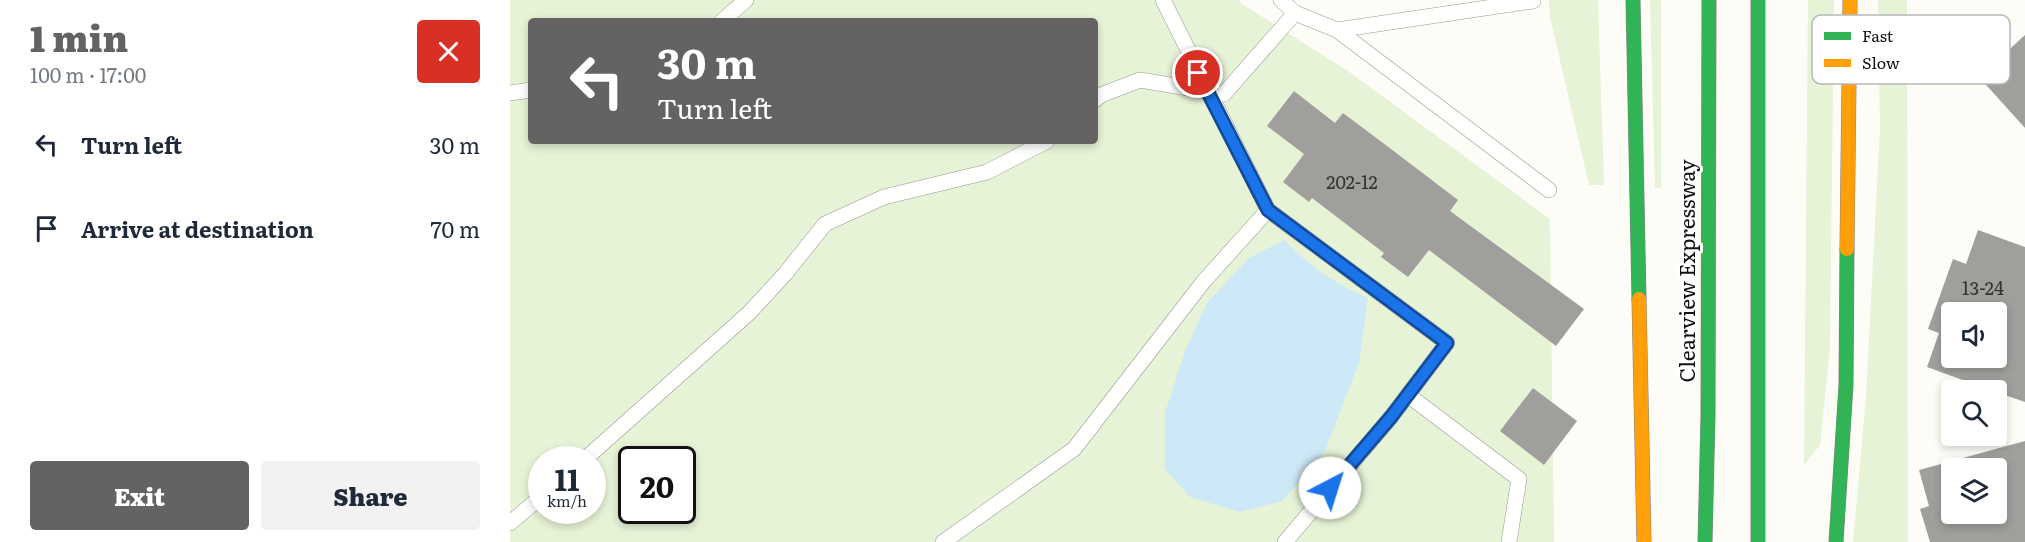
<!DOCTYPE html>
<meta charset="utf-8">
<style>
:root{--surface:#fff;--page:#f2f2f3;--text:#1f2937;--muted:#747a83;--accent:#646362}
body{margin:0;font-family:Literata,serif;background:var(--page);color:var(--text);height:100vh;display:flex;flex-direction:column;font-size:22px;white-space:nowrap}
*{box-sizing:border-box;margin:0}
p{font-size:20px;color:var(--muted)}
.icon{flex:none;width:33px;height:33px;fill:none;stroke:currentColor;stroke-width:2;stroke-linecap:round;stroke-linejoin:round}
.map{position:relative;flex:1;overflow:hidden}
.drawer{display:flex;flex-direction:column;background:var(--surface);width:510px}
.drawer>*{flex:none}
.guide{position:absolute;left:18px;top:18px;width:570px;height:126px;border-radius:6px;box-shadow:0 3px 9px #0003;background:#646362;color:#fff;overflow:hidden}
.fabs{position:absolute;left:1431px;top:302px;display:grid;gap:12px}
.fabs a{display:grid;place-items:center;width:66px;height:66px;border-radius:6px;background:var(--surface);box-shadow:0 3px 9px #0003;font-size:30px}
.speed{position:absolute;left:18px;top:446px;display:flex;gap:12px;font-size:30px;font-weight:700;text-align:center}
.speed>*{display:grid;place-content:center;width:78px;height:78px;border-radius:50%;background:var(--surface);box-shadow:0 3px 9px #0003;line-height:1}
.speed small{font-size:15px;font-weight:400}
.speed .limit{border:3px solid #111;border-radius:9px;background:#fff;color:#111}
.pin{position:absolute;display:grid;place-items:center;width:51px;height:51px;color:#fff;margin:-26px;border:3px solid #fff;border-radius:50%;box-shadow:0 2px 6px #0007}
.me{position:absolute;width:66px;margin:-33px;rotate:40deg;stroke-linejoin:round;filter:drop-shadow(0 0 4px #0008)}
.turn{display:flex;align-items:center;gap:21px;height:126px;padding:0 30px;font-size:27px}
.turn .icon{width:78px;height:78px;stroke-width:2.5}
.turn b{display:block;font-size:42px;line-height:51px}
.round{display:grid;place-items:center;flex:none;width:63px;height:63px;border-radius:6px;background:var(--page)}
.headline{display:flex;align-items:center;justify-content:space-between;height:102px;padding:0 30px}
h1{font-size:36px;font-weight:800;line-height:45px;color:var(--accent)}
.cta{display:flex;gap:12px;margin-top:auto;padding:12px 30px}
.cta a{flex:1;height:69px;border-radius:6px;background:var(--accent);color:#fff;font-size:24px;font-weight:800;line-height:69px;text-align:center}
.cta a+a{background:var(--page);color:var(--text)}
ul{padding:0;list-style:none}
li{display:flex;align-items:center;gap:18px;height:84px;padding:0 30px}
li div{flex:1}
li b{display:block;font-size:22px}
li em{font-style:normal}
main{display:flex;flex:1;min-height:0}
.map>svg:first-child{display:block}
.green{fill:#e7f3d7;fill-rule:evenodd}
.water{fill:#cde8f7}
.building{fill:#a19f9c;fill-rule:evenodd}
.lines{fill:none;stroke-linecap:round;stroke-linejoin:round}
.lane-casing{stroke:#979795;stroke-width:16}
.fast-casing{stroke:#858482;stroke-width:15}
.slow-casing{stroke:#858482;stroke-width:15}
.lane{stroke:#fffffe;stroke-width:15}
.fast{stroke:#30b455;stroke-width:14}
.slow{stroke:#ff9f0a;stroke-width:14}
.route-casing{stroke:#114b97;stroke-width:15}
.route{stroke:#1a73e8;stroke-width:10}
.labels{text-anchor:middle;stroke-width:6;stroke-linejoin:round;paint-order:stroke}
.number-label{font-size:18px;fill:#353434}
.street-label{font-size:21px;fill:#111;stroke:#fff}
.key{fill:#fff;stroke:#b8b8b8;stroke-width:1.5}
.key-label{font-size:16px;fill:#111}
</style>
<main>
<section class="drawer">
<div class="headline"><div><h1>1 min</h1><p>100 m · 17:00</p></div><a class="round" style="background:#d93025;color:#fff"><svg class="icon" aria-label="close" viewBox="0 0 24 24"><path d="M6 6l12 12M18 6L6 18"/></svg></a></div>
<ul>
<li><svg class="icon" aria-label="left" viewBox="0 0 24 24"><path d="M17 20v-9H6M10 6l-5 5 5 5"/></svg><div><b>Turn left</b></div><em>30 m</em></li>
<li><svg class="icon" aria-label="arrive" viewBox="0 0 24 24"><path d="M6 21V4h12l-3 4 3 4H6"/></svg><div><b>Arrive at destination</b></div><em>70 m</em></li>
</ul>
<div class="cta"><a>Exit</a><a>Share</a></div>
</section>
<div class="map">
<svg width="1515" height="542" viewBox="0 0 1515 542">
<rect width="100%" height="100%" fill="#fdfcf7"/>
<path class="green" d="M0 0H729L732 4 838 71 1040 219 1044 542H0ZM21 21H585V141H21ZM32 459H82V510H32ZM122 459H172V510H122Z
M1039 0H1088L1094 185H1079L1040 17Z
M1140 0H1151V188H1145Z
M1298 0H1324L1320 348 1310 445 1294 465Z
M1368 0H1397L1398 542H1343L1356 397 1370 128Z"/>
<path class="water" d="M774 240C801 267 823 283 858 298L849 363 814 453 772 501 730 512 680 497 655 469V413L675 351 697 303 739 258Z"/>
<path class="building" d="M1515 35V128L1469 77Z
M784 91 825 123 833 113 881 149 948 200 940 211 1074 309 1046 346 919 250 898 277 871 257 874 253 802 198 799 202 773 182 794 154 757 126Z
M1468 230 1515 247V402L1486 392V390H1480L1417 367 1429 333 1418 329 1443 259 1456 264ZM1442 312H1486V357H1442Z
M1023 388 1067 421 1034 465 990 431Z
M1515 441V542H1420L1410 509 1419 506 1409 470ZM1442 468H1486V513H1442Z"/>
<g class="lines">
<g class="lane-casing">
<path id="lane" d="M653 0 758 210
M771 0 785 13 827 30 1039 190
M212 21 236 0
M827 30 1023 1
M0 93 21 90
M585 100 591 95 630 80 714 94 785 13
M898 395 1009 479 999 542
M75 459 239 313 275 274 315 224 374 197 477 172 537 141
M0 523 32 496
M433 542 564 449 694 281 758 210 937 343 881 417 775 542"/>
</g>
<g class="fast-casing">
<path id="fast" d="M1123 0 1129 299
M1248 0V542
M1195 542 1198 416 1199 0
M1326 542 1336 385 1337 249"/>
</g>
<g class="slow-casing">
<path id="slow" d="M1337 249 1340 0
M1129 299 1134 542"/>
</g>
<use href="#lane" class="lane"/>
<use href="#fast" class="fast"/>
<use href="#slow" class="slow"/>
</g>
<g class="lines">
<g class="route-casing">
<path id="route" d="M688 73 758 210 937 343 881 417 820 488"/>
</g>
<use href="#route" class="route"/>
</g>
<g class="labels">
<g class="number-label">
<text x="842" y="189">202-12</text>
<text x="1473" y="295">13-24</text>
</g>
<g class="street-label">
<text transform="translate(1178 271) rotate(-90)" y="7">Clearview Expressway</text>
</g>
</g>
<rect x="1302" y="15" width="198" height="69" rx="9" class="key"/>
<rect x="1314" y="32" width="27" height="8" fill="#30b455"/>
<rect x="1314" y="59" width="27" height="8" fill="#ff9f0a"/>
<g class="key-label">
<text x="1352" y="42">Fast</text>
<text x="1352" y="69">Slow</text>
</g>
</svg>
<div class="fabs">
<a><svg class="icon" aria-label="sound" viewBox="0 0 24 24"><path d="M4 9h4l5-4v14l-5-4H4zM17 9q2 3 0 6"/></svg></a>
<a><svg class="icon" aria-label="search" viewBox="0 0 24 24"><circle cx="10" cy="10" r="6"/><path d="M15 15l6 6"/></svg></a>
<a><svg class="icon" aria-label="layers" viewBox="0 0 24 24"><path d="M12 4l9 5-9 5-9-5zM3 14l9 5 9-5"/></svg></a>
</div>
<div class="speed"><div>11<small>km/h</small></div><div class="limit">20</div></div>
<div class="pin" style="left:688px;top:73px;background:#d93025"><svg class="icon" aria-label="arrive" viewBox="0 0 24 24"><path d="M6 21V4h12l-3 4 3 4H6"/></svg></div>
<svg class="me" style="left:820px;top:488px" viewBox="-20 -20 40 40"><circle r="19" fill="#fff"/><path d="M0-13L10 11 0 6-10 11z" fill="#1a73e8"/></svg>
<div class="guide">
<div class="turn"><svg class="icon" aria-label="left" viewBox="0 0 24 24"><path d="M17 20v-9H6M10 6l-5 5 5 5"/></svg><div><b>30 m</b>Turn left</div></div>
</div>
</div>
</main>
